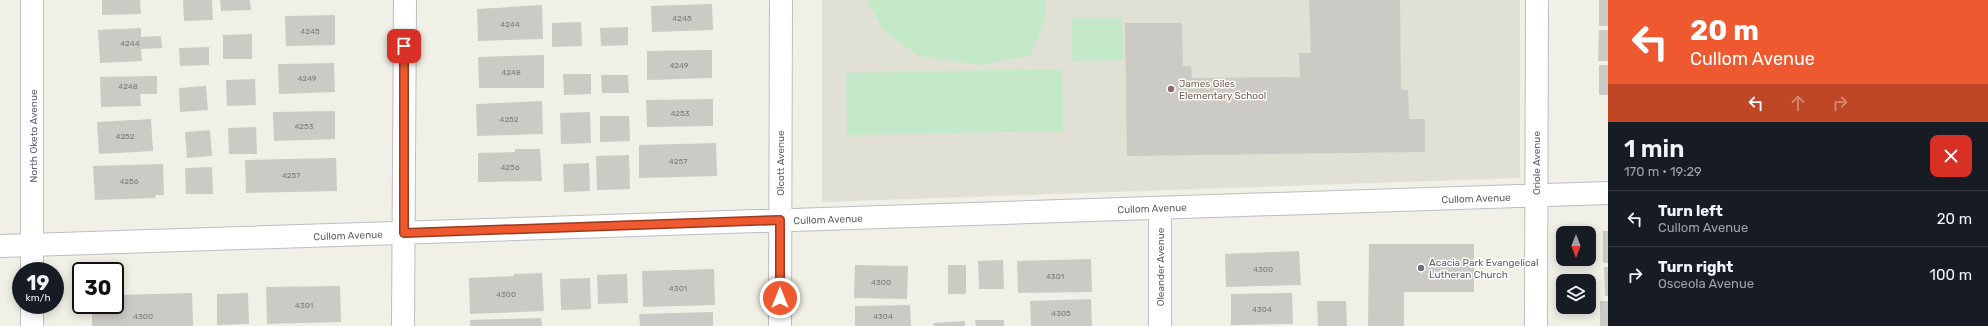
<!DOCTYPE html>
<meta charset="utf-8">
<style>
:root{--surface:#171b24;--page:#242831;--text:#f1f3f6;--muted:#9ea1a6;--line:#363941}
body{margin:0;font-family:Rubik,sans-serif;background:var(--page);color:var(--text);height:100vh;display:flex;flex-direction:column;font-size:15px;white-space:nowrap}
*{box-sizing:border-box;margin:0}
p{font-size:13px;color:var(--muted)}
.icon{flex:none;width:22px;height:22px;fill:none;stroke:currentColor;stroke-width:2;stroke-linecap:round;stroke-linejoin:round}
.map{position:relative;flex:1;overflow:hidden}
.side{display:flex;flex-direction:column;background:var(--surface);width:380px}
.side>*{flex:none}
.banner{background:#ef592f;color:#fff;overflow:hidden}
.needle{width:26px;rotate:180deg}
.tools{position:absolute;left:1556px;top:226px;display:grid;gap:8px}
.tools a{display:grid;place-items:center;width:40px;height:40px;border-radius:8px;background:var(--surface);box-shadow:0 2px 10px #0003;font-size:20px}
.speed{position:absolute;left:12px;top:262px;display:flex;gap:8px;font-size:20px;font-weight:700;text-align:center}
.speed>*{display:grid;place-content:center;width:52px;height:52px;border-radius:50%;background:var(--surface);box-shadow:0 2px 10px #0003;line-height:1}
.speed small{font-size:10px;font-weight:400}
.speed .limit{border:2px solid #111;border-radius:6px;background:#fff;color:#111}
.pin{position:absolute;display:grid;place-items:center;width:34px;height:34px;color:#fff;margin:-17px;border-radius:8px;box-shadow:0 2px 6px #0006}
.me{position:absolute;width:44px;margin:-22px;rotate:0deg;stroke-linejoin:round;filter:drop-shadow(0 0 3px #0008)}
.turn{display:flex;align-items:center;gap:14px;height:84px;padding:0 16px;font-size:18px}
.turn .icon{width:52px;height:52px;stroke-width:2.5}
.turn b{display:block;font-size:28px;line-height:34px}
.lanes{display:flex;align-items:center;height:38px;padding:0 16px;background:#0003;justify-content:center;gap:20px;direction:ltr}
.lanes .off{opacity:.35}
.round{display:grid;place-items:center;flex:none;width:42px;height:42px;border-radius:8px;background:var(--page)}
.overview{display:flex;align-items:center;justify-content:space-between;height:68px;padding:0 16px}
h1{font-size:24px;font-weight:600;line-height:30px}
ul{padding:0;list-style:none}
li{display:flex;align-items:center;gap:12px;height:56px;padding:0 16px;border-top:1px solid var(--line)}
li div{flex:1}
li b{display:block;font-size:15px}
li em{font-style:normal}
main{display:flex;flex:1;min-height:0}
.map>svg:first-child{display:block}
.education{fill:#e1e0d5}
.green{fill:#c3e9c9}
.building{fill:#cccac4}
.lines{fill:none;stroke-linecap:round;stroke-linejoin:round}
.minor-casing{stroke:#bbbec3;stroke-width:24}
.minor{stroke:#fff;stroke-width:22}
.route-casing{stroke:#9b3a1f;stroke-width:10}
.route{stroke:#ef592f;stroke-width:7}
.education-dot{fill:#8d6e63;stroke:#fff;stroke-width:1.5}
.worship-dot{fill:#6b7280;stroke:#fff;stroke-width:1.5}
.labels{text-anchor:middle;stroke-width:3;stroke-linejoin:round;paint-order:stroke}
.number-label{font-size:8px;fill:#7a7b7f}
.education-label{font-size:10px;fill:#785e54;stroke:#fff;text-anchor:start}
.street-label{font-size:10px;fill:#5e6168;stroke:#fff}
.worship-label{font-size:10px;fill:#5b616d;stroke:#fff;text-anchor:start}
</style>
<main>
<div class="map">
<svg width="1608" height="326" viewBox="0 0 1608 326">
<rect width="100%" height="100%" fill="#f1f0e7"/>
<path class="education" d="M822 0H1520V178L822 202Z"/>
<path class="green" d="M867 0H1045V19L1031 55 980 65 919 56 884 31Z
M1122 17 1123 60 1072 61V18Z
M1062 69 1063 131 847 135 846 73Z"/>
<path class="building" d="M102 0H140L141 14 102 15Z
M183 0H212L213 20 184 21Z
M220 0H250L251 10 221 11Z
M1309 0H1400L1401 90H1408L1409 119H1425V152L1127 156 1125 23H1182L1183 66H1191L1192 78 1300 77 1299 53H1311Z
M1599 0H1608V26H1599Z
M712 4 713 30 652 32 651 6Z
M542 5 543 39 478 41 477 9Z
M335 15V45L286 46 285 16Z
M581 22 582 46 552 47V23Z
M628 27V45L601 46 600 28Z
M141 28V37L161 36 162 48 141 49 142 61 100 63 98 30Z
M1599 30H1608V61H1598Z
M252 34V59H223V35Z
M209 47V65L180 66 179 48Z
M712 50V78L647 80V51Z
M544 55V88H479L478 57Z
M334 63 335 92 279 94 278 64Z
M1599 65H1608V95H1599Z
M563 74H591V94L564 95Z
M601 75H628L629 93H602Z
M157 76V94H140L141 106 101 107 100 77Z
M255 79 256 105 227 106 226 80Z
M206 86 208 110 180 112 179 88Z
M713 99V126L647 127 646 100Z
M542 101 543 134 477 136 476 104Z
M335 111V139L274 141 273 112Z
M590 112 591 143 561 144 560 113Z
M600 116H629L630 141 600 142Z
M151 119 153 151 99 154 97 122Z
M256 127 257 154H229L228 128Z
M210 130 212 156 187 158 185 132Z
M716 143 717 176 639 178V145Z
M515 149H540L542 181 478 182V153L515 152Z
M629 155 630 189 597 190 596 156Z
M336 158 337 191 246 193 245 160Z
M589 163 590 191 564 192 563 164Z
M163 164 164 195H156L155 198 95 200 93 166Z
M212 167 213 194H186L185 168Z
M1603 231H1608V263H1603Z
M1369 244H1474V292H1404V326H1368Z
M1299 251 1301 285 1226 287 1225 254Z
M1091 259 1092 292 1018 293 1017 261Z
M1003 260 1004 289H979L978 261Z
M855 265 908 266 907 299 854 298Z
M948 265H966V294H948Z
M1604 267H1608V296H1605Z
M714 269 715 305 643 307 642 271Z
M542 273 544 311 470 314 469 278 514 276V274Z
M627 274 628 303 598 304 597 275Z
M590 278 591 309 561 310 560 279Z
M340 286 341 322 267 324 266 287Z
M192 293 193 326H92V305H115V295Z
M248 293 249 324 217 325V294Z
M1292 293 1293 324 1231 325V294Z
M1091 299 1092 326H1031L1030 301Z
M1317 301H1346L1347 326H1318Z
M1600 301H1608V326H1600Z
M910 305 911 326H855V306Z
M713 312V326H640L639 314Z
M541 318 542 326H470V320Z
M975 320H1004V326H976Z
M965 321V326H934L933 323Z"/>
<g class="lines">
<g class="minor-casing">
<path id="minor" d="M32 0V271
M0 246 1608 193
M32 326V305
M403 326 405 0
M780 326 781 0
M1160 326V208
M1536 326 1537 0"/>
</g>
<use href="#minor" class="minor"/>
</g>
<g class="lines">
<g class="route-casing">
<path id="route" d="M404 46V233L780 220V298"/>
</g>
<use href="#route" class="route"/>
</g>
<circle class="education-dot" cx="1171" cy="89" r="4"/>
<circle class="worship-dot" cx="1421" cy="268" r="4"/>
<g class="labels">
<g class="number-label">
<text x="682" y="21">4245</text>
<text x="510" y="27">4244</text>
<text x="310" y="34">4245</text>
<text x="130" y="46">4244</text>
<text x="679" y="68">4249</text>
<text x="511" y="75">4248</text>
<text x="307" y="81">4249</text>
<text x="128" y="89">4248</text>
<text x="680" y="116">4253</text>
<text x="509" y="122">4252</text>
<text x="304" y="129">4253</text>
<text x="125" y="139">4252</text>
<text x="678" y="164">4257</text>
<text x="510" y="170">4256</text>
<text x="291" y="178">4257</text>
<text x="129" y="184">4256</text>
<text x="1263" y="272">4300</text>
<text x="1055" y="279">4301</text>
<text x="881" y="285">4300</text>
<text x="678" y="291">4301</text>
<text x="506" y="297">4300</text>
<text x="304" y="308">4301</text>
<text x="1262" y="312">4304</text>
<text x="1061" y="316">4305</text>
<text x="143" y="319">4300</text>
<text x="883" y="319">4304</text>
</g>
<g class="education-label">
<text x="1179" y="87">James Giles<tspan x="1179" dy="12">Elementary School</tspan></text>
</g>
<g class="street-label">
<text transform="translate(33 136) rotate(-90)" y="4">North Oketo Avenue</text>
<text transform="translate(780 163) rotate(-90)" y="4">Olcott Avenue</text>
<text transform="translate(1536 163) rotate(-90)" y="4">Oriole Avenue</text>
<text transform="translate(1476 198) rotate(-2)" y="4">Cullom Avenue</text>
<text transform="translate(1152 208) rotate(-2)" y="4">Cullom Avenue</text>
<text transform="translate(828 219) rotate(-2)" y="4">Cullom Avenue</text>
<text transform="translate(348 235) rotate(-2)" y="4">Cullom Avenue</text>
<text transform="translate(1160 267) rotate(-90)" y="4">Oleander Avenue</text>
</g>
<g class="worship-label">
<text x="1429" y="266">Acacia Park Evangelical<tspan x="1429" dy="12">Lutheran Church</tspan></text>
</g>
</g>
</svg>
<div class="tools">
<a><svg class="needle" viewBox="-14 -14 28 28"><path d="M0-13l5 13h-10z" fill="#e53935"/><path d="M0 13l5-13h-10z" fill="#9ea1a6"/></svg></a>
<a><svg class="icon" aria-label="layers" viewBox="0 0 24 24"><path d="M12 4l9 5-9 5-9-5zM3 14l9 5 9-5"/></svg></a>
</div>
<div class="speed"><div>19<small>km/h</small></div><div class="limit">30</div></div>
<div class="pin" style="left:404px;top:46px;background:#d93025"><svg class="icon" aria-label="arrive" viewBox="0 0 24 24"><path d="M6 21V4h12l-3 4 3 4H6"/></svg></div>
<svg class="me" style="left:780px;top:298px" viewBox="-20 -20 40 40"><circle r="17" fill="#ef592f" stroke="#fff" stroke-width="3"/><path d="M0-11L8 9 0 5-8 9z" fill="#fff"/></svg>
</div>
<section class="side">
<div class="banner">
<div class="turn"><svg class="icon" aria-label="left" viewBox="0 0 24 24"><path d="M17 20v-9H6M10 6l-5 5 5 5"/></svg><div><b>20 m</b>Cullom Avenue</div></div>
<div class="lanes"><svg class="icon" aria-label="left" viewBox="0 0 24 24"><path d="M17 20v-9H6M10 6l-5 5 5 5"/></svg><svg class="icon off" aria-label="ahead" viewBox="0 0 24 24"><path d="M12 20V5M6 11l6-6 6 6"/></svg><svg class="icon off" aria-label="right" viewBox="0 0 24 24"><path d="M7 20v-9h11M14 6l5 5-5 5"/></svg></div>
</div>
<div class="overview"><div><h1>1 min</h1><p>170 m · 19:29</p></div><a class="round" style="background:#d93025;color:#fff"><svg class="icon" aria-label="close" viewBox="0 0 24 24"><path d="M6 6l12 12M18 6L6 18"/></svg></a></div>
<ul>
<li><svg class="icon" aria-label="left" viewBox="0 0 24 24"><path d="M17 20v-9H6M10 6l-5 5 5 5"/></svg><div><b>Turn left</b><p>Cullom Avenue</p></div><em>20 m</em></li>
<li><svg class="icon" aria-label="right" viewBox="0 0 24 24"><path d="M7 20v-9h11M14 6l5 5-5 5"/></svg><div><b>Turn right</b><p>Osceola Avenue</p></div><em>100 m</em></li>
</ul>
</section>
</main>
